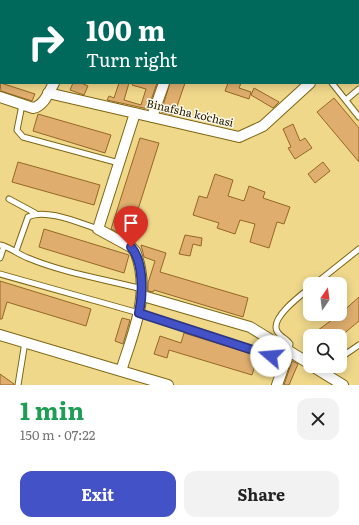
<!DOCTYPE html>
<meta charset="utf-8">
<style>
:root{--surface:#fff;--page:#f2f2f2;--text:#222;--muted:#767676;--accent:#4352c7}
body{margin:0;font-family:Literata,serif;background:var(--page);color:var(--text);height:100vh;display:flex;flex-direction:column;font-size:15px;white-space:nowrap}
*{box-sizing:border-box;margin:0}
p{font-size:13px;color:var(--muted)}
.icon{flex:none;width:22px;height:22px;fill:none;stroke:currentColor;stroke-width:2;stroke-linecap:round;stroke-linejoin:round}
.map{position:relative;height:385px;overflow:hidden}
.drawer{display:flex;flex-direction:column;background:var(--surface);flex:1}
.drawer>*{flex:none}
.hud{position:absolute;left:0px;top:0px;width:359px;height:84px;box-shadow:0 2px 10px #0003;background:#00695c;color:#fff;overflow:hidden}
.needle{width:26px;rotate:14deg}
.buttons{position:absolute;left:303px;top:277px;display:grid;gap:8px}
.buttons a{display:grid;place-items:center;width:44px;height:44px;border-radius:8px;background:var(--surface);box-shadow:0 2px 10px #0003;font-size:20px}
.pin{position:absolute;display:grid;place-items:center;width:34px;height:34px;color:#fff;margin:-41px -17px;border-radius:50% 50% 50% 0;rotate:-45deg;box-shadow:0 0 4px #0007}
.pin .icon{rotate:45deg}
.me{position:absolute;width:44px;margin:-22px;rotate:288deg;stroke-linejoin:round;filter:drop-shadow(0 0 3px #0008)}
.turn{display:flex;align-items:center;gap:14px;height:84px;padding:0 20px;font-size:18px}
.turn .icon{width:52px;height:52px;stroke-width:2.5}
.turn b{display:block;font-size:28px;line-height:34px}
.round{display:grid;place-items:center;flex:none;width:42px;height:42px;border-radius:12px;background:var(--page)}
.overview{display:flex;align-items:center;justify-content:space-between;height:68px;padding:0 20px}
h1{font-size:24px;font-weight:700;line-height:30px;color:#1e9e55}
.cta{display:flex;gap:8px;margin-top:auto;padding:8px 20px}
.cta a{flex:1;height:46px;border-radius:12px;background:var(--accent);color:#fff;font-size:16px;font-weight:700;line-height:46px;text-align:center}
.cta a+a{background:var(--page);color:var(--text)}
.map>svg:first-child{display:block}
.building{fill:#dfae6e;stroke:#956725}
.lines{fill:none;stroke-linecap:round;stroke-linejoin:round}
.lane-casing{stroke:#7d6713;stroke-width:7}
.street-casing{stroke:#7d6713;stroke-width:12}
.lane{stroke:#fff;stroke-width:5}
.street{stroke:#fff;stroke-width:10}
.route-casing{stroke:#2c3581;stroke-width:10}
.route{stroke:#4352c7;stroke-width:7}
.labels{text-anchor:middle;stroke-width:3;stroke-linejoin:round;paint-order:stroke}
.street-label{font-size:11px;fill:#241b00;stroke:#fefaeb}
</style>
<div class="map">
<svg width="359" height="385" viewBox="0 0 359 385">
<rect width="100%" height="100%" fill="#f0d88b"/>
<path class="building" d="M0 82 1 83 35 94 32 101 1 91Z
M73 83H81L88 86 84 95 70 90Z
M119 83H129L124 100 141 105 146 89 132 85 133 83H157L148 109 107 100 109 96 114 98Z
M170 83H185L174 115 161 112Z
M228 83H241L239 88 251 92 249 99 225 91Z
M254 88 279 102 273 108 251 95Z
M334 98 359 128V162L317 112Z
M38 114 111 135 105 153 33 131Z
M293 124 300 141 305 138 312 148 295 159 288 148 291 147 283 129Z
M140 138 159 143 129 238 111 229Z
M18 162 100 185 94 205 12 182Z
M323 162 330 171 315 183 308 174Z
M215 174 233 180 228 196 244 201 249 186 265 192 263 198 290 207 284 224 277 222 269 248 250 242 255 224 240 220 235 234 217 228 219 223 193 215 199 196 207 198Z
M44 229 129 255 124 273 39 247Z
M185 235 202 238 201 246 193 244 190 256 179 254Z
M141 245 166 253 160 272 248 298 243 317 154 290 153 292 148 291V283L155 261 144 257Z
M0 281 91 309 86 326 7 302 2 319H0Z
M359 297V321L341 336H310L340 314Z
M122 318 130 320 123 344 115 341Z
M184 333 258 356 252 375 169 350 167 358 154 354 160 336 181 343Z
M292 361 298 364 289 385H284Z
M0 374 14 384V385H0Z"/>
<g class="lines">
<g class="lane-casing">
<path id="lane" d="M358 79 359 80
M332 83 359 117
M346 100 359 89
M22 105 17 130 23 137 119 163
M9 199 35 213
M0 245 4 246 0 258
M4 246C12 249 20 255 28 258 64 273 104 279 142 289
M16 251 28 217C46 208 79 223 98 229
M0 274 139 313 286 361
M315 284 359 249
M289 351 290 344C287 339 280 337 277 331 270 318 301 295 310 288
M340 358 359 345
M321 372 329 366
M18 385 25 342"/>
</g>
<g class="street-casing">
<path id="street" d="M106 1V0
M358 43 359 42
M48 93 239 137 263 126 310 83
M0 97 33 108C44 106 49 92 54 83
M152 117 164 83
M143 296 250 327 310 364
M0 335 168 385
M312 366 343 385
M121 371C133 332 152 293 135 251L131 247 98 229 135 113
M277 385 289 351"/>
</g>
<use href="#lane" class="lane"/>
<use href="#street" class="street"/>
</g>
<g class="lines">
<g class="route-casing">
<path id="route" d="M131 247C144 262 143 295 139 313L271 356"/>
</g>
<use href="#route" class="route"/>
</g>
<g class="labels">
<g class="street-label">
<text transform="translate(190 113) rotate(13)" y="4">Binafsha koʻchasi</text>
</g>
</g>
</svg>
<div class="buttons">
<a><svg class="needle" viewBox="-14 -14 28 28"><path d="M0-13l5 13h-10z" fill="#e53935"/><path d="M0 13l5-13h-10z" fill="#767676"/></svg></a>
<a><svg class="icon" aria-label="search" viewBox="0 0 24 24"><circle cx="10" cy="10" r="6"/><path d="M15 15l6 6"/></svg></a>
</div>
<div class="pin" style="left:131px;top:247px;background:#d93025"><svg class="icon" aria-label="arrive" viewBox="0 0 24 24"><path d="M6 21V4h12l-3 4 3 4H6"/></svg></div>
<svg class="me" style="left:271px;top:356px" viewBox="-20 -20 40 40"><circle r="19" fill="#fff"/><path d="M0-13L10 11 0 6-10 11z" fill="#4352c7"/></svg>
<div class="hud">
<div class="turn"><svg class="icon" aria-label="right" viewBox="0 0 24 24"><path d="M7 20v-9h11M14 6l5 5-5 5"/></svg><div><b>100 m</b>Turn right</div></div>
</div>
</div>
<section class="drawer">
<div class="overview"><div><h1>1 min</h1><p>150 m · 07:22</p></div><a class="round"><svg class="icon" aria-label="close" viewBox="0 0 24 24"><path d="M6 6l12 12M18 6L6 18"/></svg></a></div>
<div class="cta"><a>Exit</a><a>Share</a></div>
</section>
